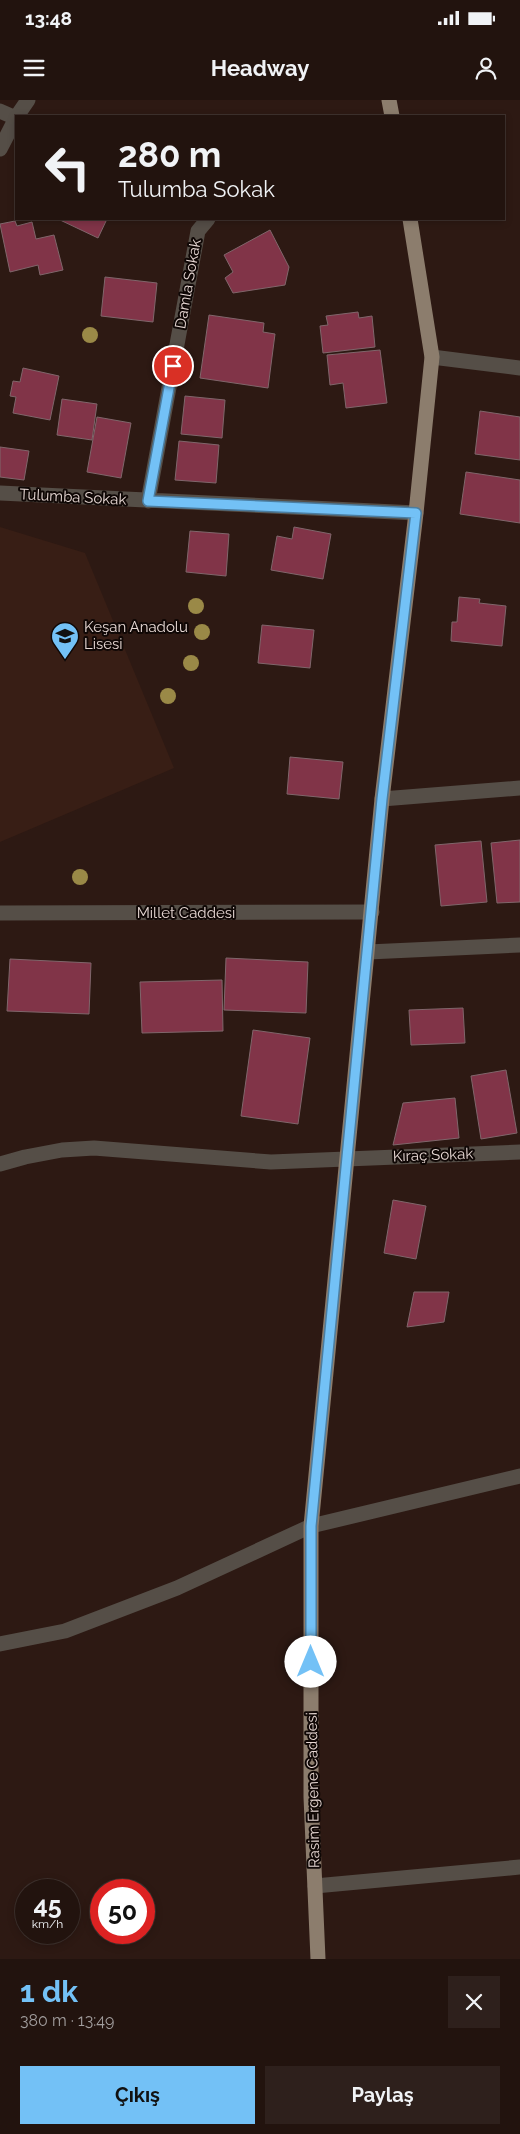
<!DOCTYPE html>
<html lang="tr">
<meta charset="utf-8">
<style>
:root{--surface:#22130e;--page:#2e201c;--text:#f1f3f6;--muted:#a29e9e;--line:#3f322e;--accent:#73c1f6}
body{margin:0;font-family:Raleway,sans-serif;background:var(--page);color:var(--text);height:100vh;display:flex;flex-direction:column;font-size:19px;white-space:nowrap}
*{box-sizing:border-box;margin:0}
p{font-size:16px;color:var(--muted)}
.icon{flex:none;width:28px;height:28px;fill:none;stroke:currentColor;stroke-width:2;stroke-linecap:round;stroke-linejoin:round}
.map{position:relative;height:1859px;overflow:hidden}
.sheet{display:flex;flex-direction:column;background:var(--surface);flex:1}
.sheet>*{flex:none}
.top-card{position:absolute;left:15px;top:15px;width:490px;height:105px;border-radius:0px;box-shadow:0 2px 8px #0003,0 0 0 1px var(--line);background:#22130e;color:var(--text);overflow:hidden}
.speed{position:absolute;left:15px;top:1779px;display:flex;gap:10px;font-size:25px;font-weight:700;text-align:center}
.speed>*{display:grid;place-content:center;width:65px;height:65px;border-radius:50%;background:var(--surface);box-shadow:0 2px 8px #0003,0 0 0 1px var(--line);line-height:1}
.speed small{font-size:12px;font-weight:400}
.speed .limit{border:8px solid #d22;background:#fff;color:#111}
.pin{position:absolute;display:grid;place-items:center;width:42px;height:42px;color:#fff;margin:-21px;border:2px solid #fff;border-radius:50%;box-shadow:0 1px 5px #0007}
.me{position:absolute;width:55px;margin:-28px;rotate:0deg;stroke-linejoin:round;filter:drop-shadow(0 0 4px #0008)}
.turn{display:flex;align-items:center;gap:18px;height:105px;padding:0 20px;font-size:22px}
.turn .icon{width:65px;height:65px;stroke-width:2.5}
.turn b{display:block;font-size:35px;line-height:42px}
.round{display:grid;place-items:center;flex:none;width:52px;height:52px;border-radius:0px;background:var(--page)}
.head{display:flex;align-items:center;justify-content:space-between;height:85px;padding:0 20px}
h1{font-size:30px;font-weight:700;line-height:38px;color:var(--accent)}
.button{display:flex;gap:10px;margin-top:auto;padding:10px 20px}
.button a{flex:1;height:58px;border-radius:0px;background:var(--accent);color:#111;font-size:20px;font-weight:700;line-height:58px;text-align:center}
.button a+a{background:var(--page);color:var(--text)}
.status{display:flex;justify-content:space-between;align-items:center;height:35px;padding:0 25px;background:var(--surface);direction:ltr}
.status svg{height:14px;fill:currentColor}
header{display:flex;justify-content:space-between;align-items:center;height:65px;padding:0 20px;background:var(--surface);font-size:22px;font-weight:700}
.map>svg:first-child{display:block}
.built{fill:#381e15}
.building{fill:#813448;stroke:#80666b}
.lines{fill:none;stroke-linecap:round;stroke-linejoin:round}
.minor{stroke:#554e47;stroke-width:15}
.major{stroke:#8c7d6d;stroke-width:15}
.tree{fill:#9a8947}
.route-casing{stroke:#4b7da0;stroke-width:12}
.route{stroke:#73c1f6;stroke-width:9}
.labels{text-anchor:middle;stroke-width:4;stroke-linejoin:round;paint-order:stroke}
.street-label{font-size:15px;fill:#e6d7d3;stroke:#0f0705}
.poi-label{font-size:15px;fill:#e6d7d3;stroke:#0f0705;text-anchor:start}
</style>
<div class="status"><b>13:48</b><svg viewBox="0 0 49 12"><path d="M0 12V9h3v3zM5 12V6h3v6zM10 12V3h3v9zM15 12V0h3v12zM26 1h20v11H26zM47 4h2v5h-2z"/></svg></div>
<header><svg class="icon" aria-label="menu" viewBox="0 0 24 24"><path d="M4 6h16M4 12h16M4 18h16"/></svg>Headway<svg class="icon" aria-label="person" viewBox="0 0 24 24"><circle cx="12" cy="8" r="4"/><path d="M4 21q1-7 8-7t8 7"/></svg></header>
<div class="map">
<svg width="520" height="1859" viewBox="0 0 520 1859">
<rect width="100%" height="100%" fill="#2d1913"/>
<path class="built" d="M0 427 85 453 174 668 0 742Z"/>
<path class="building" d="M58 119H107L98 138Z
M15 121 17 126 32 122 36 139 54 135 63 170 40 175 38 165 10 172 0 124Z
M270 130 289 167 285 185 233 193 225 178 233 172 224 155Z
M105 177 157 183 153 222 101 216Z
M358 212 359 218 372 216 375 247 323 253 320 226 328 225 326 216Z
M209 215 264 223 263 232 275 234 268 288 200 278Z
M380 250 387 303 346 308 343 283 330 285 327 255Z
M23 268 59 276 50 320 13 313 16 297 10 296 13 281 20 282Z
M185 296 225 300 222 338 181 334Z
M62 299 97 304 92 340 57 335Z
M480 311 520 317V360L475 354Z
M97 317 131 323 121 378 87 372Z
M179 341 219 345 216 383 175 380Z
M0 347 29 351 24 380 0 377Z
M466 372 520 380V423L460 414Z
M294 427 331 434 323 479 271 470 277 436 292 439Z
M190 431 229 434 226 476 186 472Z
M459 497 480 499 479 503 506 506 502 546 451 541 452 522H457Z
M262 525 314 530 310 568 258 563Z
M290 657 343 662 339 699 287 694Z
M520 740V802L497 803 491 743Z
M481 741 487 802 441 806 435 745Z
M226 858 308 862 306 913 224 910Z
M10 859 91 863 89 914 7 911Z
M222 880 223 931 142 933 140 882Z
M463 908 465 943 411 945 409 910Z
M253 930 310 938 298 1024 241 1016Z
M506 970 517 1033 481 1039 471 976Z
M455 998 459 1038 393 1045 403 1003Z
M393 1100 426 1106 416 1159 384 1153Z
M414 1192H449L444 1222 407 1227Z"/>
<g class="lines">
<path class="minor" d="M0 11 16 18
M17 16 28 0
M0 49 16 18
M432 257 520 268
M0 393 416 413
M148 401 198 131 208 119
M382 699 520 688
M0 813 372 812
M368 852 520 845
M0 1064 25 1057 62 1050 94 1048 271 1062 520 1052
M0 1544 65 1531 177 1488 311 1426 520 1376
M315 1786 520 1767"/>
<path class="major" d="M389 0 392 16
M318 1859 311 1697V1426L382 699 416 413 432 257 410 119"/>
</g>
<g class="tree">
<circle cx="90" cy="235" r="8"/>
<circle cx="196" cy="506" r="8"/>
<circle cx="202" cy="532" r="8"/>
<circle cx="191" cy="563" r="8"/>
<circle cx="168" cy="596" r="8"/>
<circle cx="80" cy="777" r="8"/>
</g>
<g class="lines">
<g class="route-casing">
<path id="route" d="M173 266 148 401 416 413 382 699 311 1426V1562"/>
</g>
<use href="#route" class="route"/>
</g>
<defs>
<g id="school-pin" transform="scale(1.4375)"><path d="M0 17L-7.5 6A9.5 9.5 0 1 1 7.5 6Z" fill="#73c1f6" stroke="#0f0705"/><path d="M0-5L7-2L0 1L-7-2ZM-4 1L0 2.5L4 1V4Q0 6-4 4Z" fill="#111"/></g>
</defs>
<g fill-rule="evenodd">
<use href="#school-pin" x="65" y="536"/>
</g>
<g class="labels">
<g class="street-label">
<text transform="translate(188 184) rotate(-80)" y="5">Damla Sokak</text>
<text transform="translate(73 397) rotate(3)" y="5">Tulumba Sokak</text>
<text x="186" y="818">Millet Caddesi</text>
<text transform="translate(433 1055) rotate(-2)" y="5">Kıraç Sokak</text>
<text transform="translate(313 1690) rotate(-91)" y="5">Rasim Ergene Caddesi</text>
</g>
<g class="poi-label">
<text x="84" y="532">Keşan Anadolu<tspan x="84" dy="17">Lisesi</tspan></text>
</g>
</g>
</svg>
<div class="speed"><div>45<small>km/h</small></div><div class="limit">50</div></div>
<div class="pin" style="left:173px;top:266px;background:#d93025"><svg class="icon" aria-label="arrive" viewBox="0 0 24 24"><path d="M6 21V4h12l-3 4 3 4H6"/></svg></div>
<svg class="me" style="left:311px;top:1562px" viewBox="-20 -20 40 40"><circle r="19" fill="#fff"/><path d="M0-13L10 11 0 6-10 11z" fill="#73c1f6"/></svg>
<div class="top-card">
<div class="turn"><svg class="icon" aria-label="left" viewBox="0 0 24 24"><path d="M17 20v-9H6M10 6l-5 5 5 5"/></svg><div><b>280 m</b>Tulumba Sokak</div></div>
</div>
</div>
<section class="sheet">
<div class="head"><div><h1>1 dk</h1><p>380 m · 13:49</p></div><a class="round"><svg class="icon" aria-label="close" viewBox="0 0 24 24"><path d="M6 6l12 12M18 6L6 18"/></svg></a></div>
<div class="button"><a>Çıkış</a><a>Paylaş</a></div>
</section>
